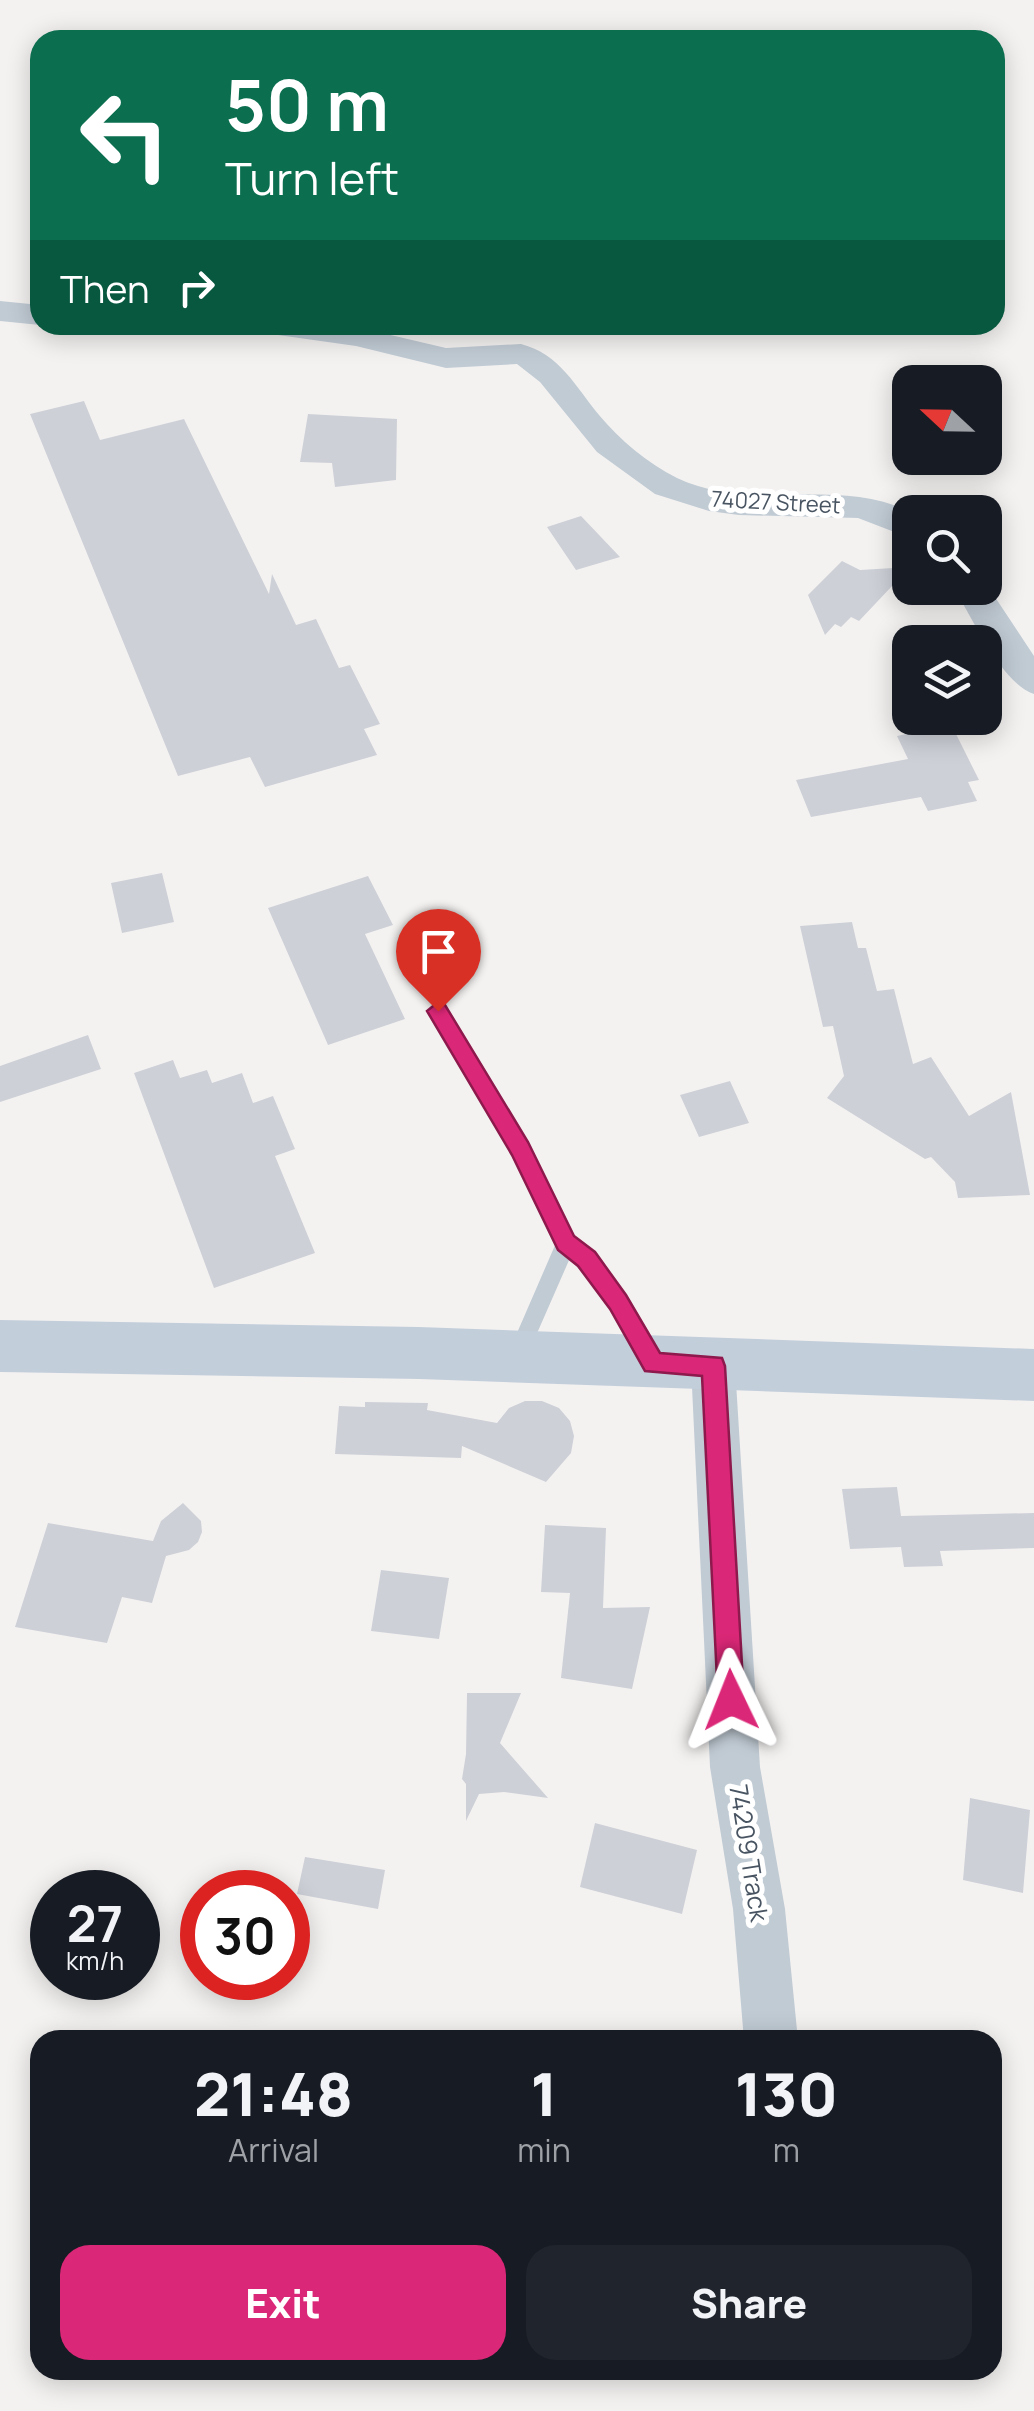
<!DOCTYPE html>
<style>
:root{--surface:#171b24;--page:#20242c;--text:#f1f3f6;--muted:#9ea1a6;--accent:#db2777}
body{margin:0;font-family:Manrope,sans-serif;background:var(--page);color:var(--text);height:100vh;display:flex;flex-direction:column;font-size:38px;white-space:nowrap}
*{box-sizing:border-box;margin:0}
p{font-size:32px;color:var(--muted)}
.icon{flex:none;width:55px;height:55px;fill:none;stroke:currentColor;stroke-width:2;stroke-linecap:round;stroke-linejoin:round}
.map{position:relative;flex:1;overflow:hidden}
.drawer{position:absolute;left:30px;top:2030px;width:972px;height:350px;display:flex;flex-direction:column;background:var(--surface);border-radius:30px;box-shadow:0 5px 25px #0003}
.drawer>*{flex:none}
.top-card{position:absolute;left:30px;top:30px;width:975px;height:305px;border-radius:30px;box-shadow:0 5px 25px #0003;background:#0b6e4f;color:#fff;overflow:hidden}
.needle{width:65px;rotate:292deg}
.buttons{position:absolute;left:892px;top:365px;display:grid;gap:20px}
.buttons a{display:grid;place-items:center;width:110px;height:110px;border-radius:20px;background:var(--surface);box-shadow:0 5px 25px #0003;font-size:50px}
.speed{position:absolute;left:30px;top:1870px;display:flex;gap:20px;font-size:50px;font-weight:700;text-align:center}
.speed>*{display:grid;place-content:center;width:130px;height:130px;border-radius:50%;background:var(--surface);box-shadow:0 5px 25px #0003;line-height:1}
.speed small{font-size:25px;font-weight:400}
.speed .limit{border:15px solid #d22;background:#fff;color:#111}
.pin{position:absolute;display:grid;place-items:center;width:85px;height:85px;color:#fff;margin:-102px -42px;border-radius:50% 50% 50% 0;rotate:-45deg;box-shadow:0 0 10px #0007}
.pin .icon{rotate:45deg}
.me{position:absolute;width:110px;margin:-55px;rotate:358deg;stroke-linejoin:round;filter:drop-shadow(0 0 8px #0008)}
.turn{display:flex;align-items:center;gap:35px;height:210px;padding:0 30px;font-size:45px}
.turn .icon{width:130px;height:130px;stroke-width:2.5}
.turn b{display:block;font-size:70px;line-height:85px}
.then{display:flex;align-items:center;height:95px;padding:0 30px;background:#0003;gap:20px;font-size:38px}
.eta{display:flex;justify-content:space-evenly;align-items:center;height:170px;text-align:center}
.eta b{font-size:60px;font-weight:800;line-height:70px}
.primary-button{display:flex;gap:20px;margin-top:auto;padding:20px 30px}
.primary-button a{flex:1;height:115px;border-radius:30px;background:var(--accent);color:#fff;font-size:40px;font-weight:800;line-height:115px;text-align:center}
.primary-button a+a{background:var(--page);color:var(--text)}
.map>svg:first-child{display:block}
.building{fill:#cdd0d7}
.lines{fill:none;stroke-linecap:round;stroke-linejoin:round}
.lane{fill:#c1cbd4;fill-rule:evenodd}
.street{fill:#c1cbd4;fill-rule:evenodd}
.secondary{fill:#c3cedb;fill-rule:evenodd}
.route{fill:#db2777;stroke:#8e194d;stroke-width:2.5}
.labels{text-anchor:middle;stroke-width:10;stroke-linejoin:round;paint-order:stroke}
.far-street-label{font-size:22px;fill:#485461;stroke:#fff}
.street-label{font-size:25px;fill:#485461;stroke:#fff}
</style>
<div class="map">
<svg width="1034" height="2411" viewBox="0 0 1034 2411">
<rect width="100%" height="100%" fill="#f4f2f1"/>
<path class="building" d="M84 401 100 440 184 419 269 594 272 574 296 625 316 619 339 668 350 665 380 724 364 729 377 755 265 787 250 757 178 776 30 414Z
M308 414 397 419 396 480 335 487 332 463 300 462Z
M581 516 620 557 576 570 547 527Z
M842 561 860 570 910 567 859 621 851 617 841 627 835 624 825 635 808 595Z
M904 718H948L979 780 968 782 977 801 928 811 921 797 811 817 796 780 908 759 897 736 911 733Z
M162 873 174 922 122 933 111 883Z
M368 876 393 925 365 934 405 1019 328 1045 268 908Z
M852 922 858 948H866L877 991 894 989 913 1064 931 1057 969 1116 1011 1092 1030 1195 958 1198 955 1182 931 1157 925 1159 827 1098 844 1076 833 1026 823 1027 800 926Z
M88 1035 101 1069 0 1102V1066Z
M173 1060 180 1078 207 1070 212 1083 242 1073 253 1103 273 1096 295 1149 275 1156 315 1253 214 1288 134 1073Z
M730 1081 749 1123 699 1137 680 1095Z
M525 1401H542L559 1408 570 1421 574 1436 571 1453 546 1482 462 1446 461 1458 335 1454 339 1406 365 1407V1402L428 1403 427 1410 497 1423 509 1408Z
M897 1487 901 1516 1034 1513V1548L940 1551 943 1566 904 1567 901 1547 850 1549 842 1489Z
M183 1503 201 1521 202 1532 198 1542 189 1550 166 1556 152 1603 122 1597 107 1643 15 1627 48 1523 153 1541 161 1521Z
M545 1525 606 1528 603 1608 650 1607 632 1689 561 1678 570 1593 541 1592Z
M381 1570 449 1578 439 1639 371 1631Z
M467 1693H521L500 1743 548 1798 504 1792 479 1794 466 1821V1784L462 1779 466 1754Z
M970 1798 1030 1810 1023 1893 963 1880Z
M595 1823 697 1850 682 1914 580 1887Z
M305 1857 385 1870 378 1909 297 1894Z"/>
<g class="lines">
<path class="lane" d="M437 1003 444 1006 527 1143 573 1237 611 1275 660 1358 657 1365 650 1367 643 1365 606 1302 570 1258 524 1363 517 1365 510 1363 507 1356 556 1243 513 1155 428 1011Z"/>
<path class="street" d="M0 301 40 305V325L0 321Z
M262 325H348L446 348 521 344C560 354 575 386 599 415 620 440 647 463 677 478 750 513 837 476 911 512L910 538 858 518 739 515 709 511 655 494 597 452 540 382 517 364 446 368 356 346 278 335 267 332Z
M985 582 1034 656V694C1003 685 971 616 954 588H985Z
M713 1346 729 1352 735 1366 760 1767 785 1909 798 2040H744L733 1909 710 1767 691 1366 697 1352Z"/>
<path class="secondary" d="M0 1320 419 1327 1034 1349V1401L419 1379 0 1372Z"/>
</g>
<path class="route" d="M438 1002 445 1005 528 1142 574 1236 595 1252 626 1295 660 1353 722 1358 725 1366 744 1700 740 1710 731 1713 722 1710 718 1700 702 1376 645 1371 610 1309 578 1266 558 1250 512 1155 427 1011Z"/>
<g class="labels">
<g class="far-street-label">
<text transform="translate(776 502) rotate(3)" y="8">74027 Street</text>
</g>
<g class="street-label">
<text transform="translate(749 1853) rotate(81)" y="9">74209 Track</text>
</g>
</g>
</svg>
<div class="buttons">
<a><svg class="needle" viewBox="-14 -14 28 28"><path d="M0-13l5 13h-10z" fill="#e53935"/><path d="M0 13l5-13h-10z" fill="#9ea1a6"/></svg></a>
<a><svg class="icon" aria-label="search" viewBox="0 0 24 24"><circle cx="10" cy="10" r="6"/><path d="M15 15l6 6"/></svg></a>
<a><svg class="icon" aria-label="layers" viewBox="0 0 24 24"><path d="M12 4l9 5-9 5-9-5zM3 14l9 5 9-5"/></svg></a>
</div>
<div class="speed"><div>27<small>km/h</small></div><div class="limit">30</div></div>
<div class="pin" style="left:438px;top:1011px;background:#d93025"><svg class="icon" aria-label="arrive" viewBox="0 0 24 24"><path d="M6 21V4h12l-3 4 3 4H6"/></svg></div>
<svg class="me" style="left:731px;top:1700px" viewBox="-20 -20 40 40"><path d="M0-17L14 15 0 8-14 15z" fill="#db2777" stroke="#fff" stroke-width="4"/></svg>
<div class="top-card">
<div class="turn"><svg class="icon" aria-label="left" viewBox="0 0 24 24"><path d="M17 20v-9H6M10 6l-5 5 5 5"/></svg><div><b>50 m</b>Turn left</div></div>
<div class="then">Then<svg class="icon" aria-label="right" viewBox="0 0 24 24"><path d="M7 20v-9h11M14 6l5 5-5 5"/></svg></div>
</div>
<section class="drawer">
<div class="eta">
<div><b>21:48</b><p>Arrival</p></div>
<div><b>1</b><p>min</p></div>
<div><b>130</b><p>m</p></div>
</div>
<div class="primary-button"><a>Exit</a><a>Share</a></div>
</section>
</div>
